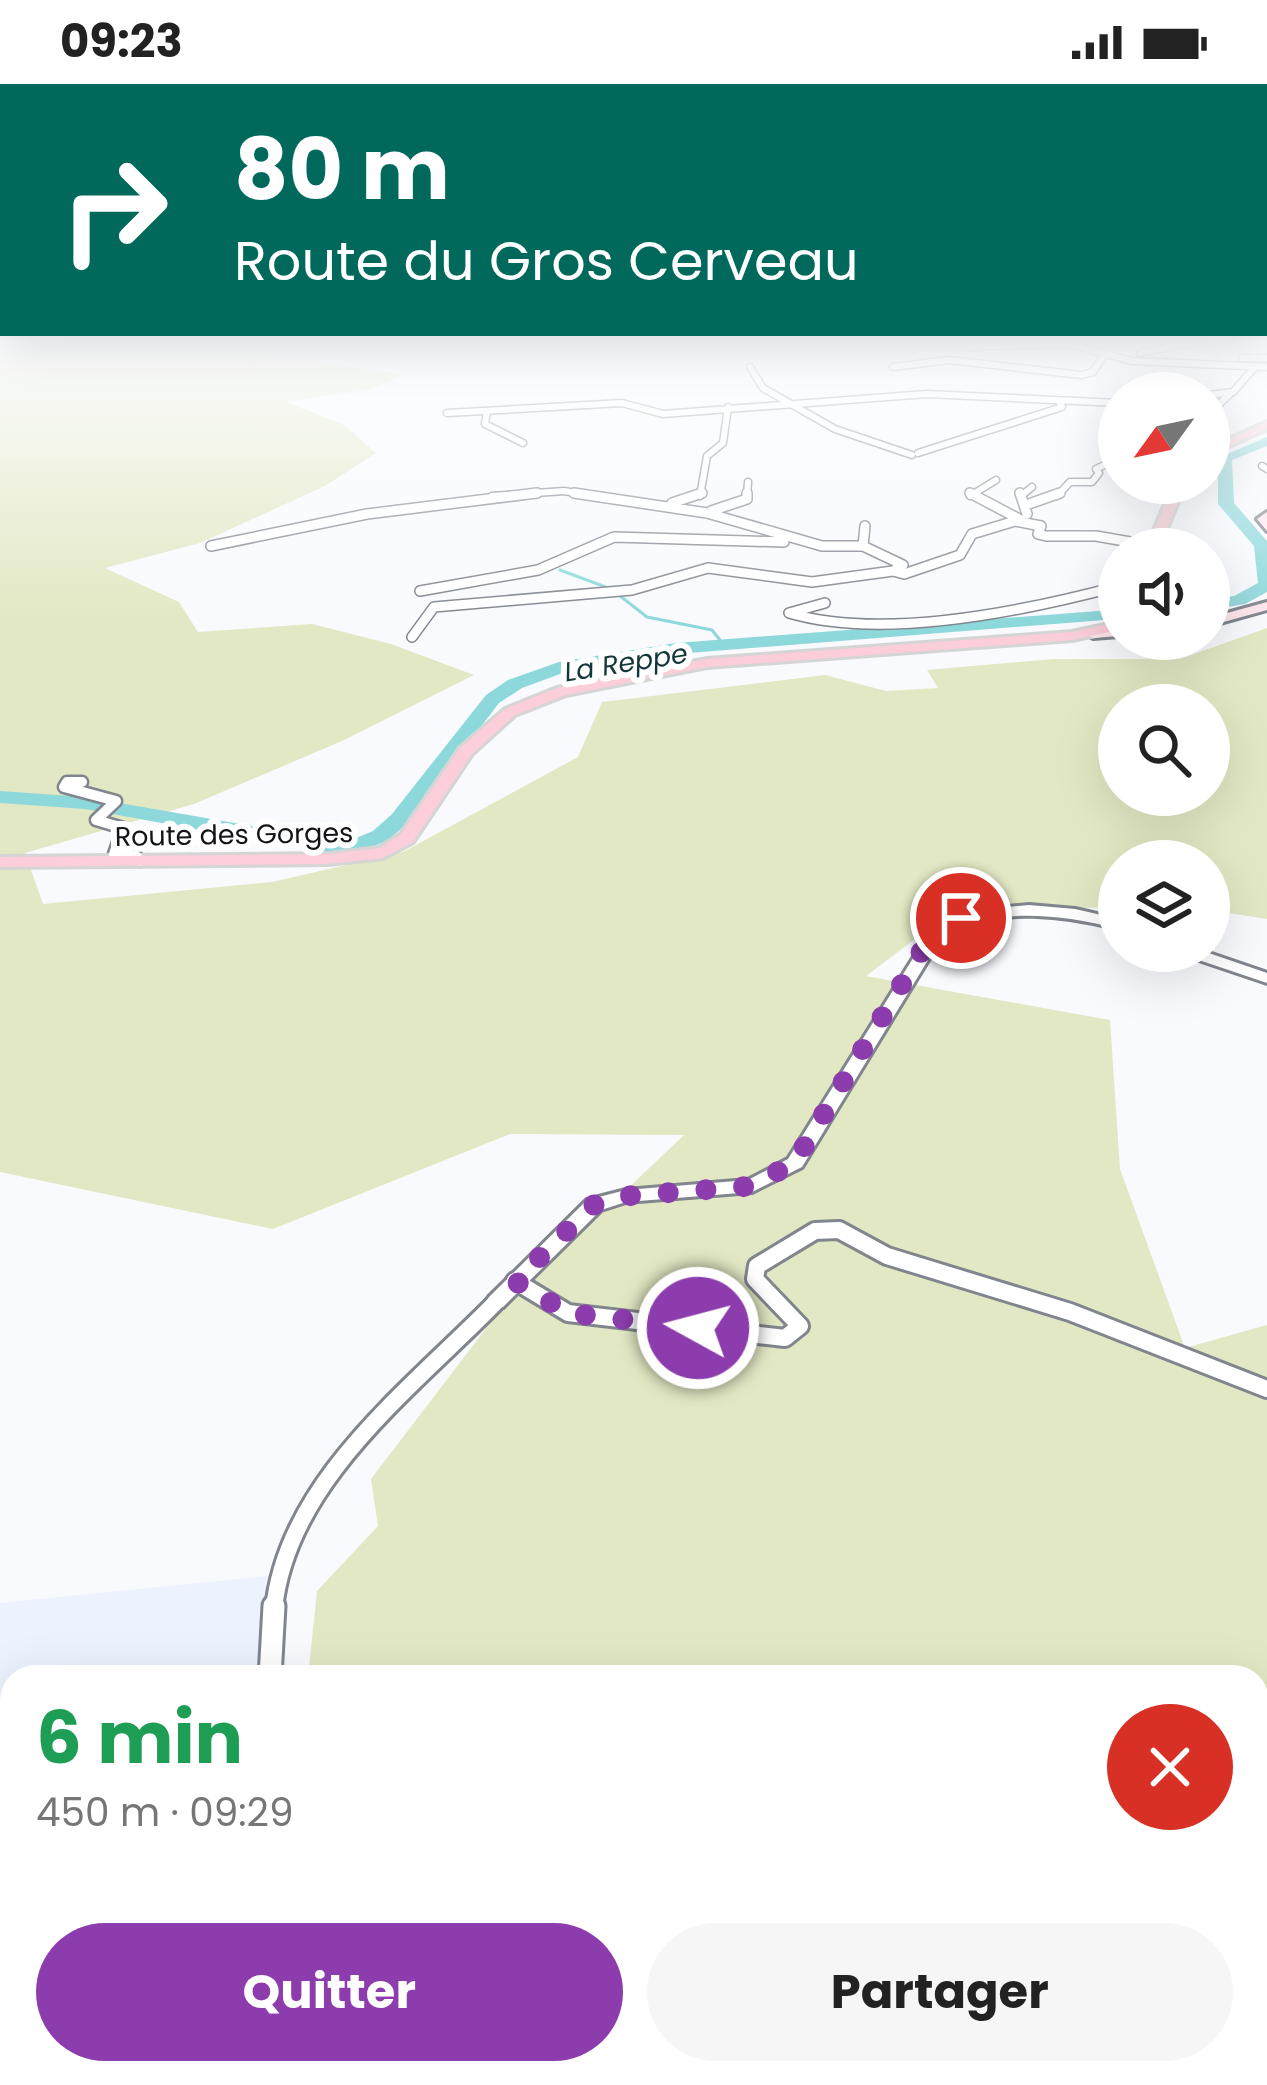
<!DOCTYPE html>
<html lang="fr">
<meta charset="utf-8">
<style>
:root{--surface:#fff;--page:#f6f6f6;--text:#222;--muted:#767676;--accent:#8c3cac}
body{margin:0;font-family:Poppins,sans-serif;background:var(--page);color:var(--text);height:100vh;display:flex;flex-direction:column;font-size:45px;white-space:nowrap}
*{box-sizing:border-box;margin:0}
p{font-size:39px;color:var(--muted)}
.icon{flex:none;width:66px;height:66px;fill:none;stroke:currentColor;stroke-width:2;stroke-linecap:round;stroke-linejoin:round}
.map{position:relative;flex:1;overflow:hidden}
.drawer{position:absolute;left:0px;top:1581px;width:1269px;height:420px;display:flex;flex-direction:column;background:var(--surface);border-radius:36px 36px 0 0;box-shadow:0 12px 48px #0002}
.drawer>*{flex:none}
.banner{position:absolute;left:0px;top:0px;width:1269px;height:252px;box-shadow:0 12px 48px #0002;background:#00695c;color:#fff;overflow:hidden}
.needle{width:78px;rotate:237deg}
.controls{position:absolute;left:1098px;top:288px;display:grid;gap:24px}
.controls a{display:grid;place-items:center;width:132px;height:132px;border-radius:50%;background:var(--surface);box-shadow:0 12px 48px #0002;font-size:60px}
.pin{position:absolute;display:grid;place-items:center;width:102px;height:102px;color:#fff;margin:-51px;border:6px solid #fff;border-radius:50%;box-shadow:0 3px 12px #0007}
.me{position:absolute;width:132px;margin:-66px;rotate:277deg;stroke-linejoin:round;filter:drop-shadow(0 0 9px #0008)}
.turn{display:flex;align-items:center;gap:42px;height:252px;padding:0 36px;font-size:54px}
.turn .icon{width:156px;height:156px;stroke-width:2.5}
.turn b{display:block;font-size:84px;line-height:102px}
.round{display:grid;place-items:center;flex:none;width:126px;height:126px;border-radius:63px;background:var(--page)}
.head{display:flex;align-items:center;justify-content:space-between;height:204px;padding:0 36px}
h1{font-size:72px;font-weight:700;line-height:90px;color:#1e9e55}
.action{display:flex;gap:24px;margin-top:auto;padding:24px 36px}
.action a{flex:1;height:138px;border-radius:72px;background:var(--accent);color:#fff;font-size:48px;font-weight:700;line-height:138px;text-align:center}
.action a+a{background:var(--page);color:var(--text)}
.status{display:flex;justify-content:space-between;align-items:center;height:84px;padding:0 60px;background:var(--surface);direction:ltr}
.status svg{height:33px;fill:currentColor}
.map>svg:first-child{display:block}
.built{fill:#edf2ff}
.green{fill:#e2e8c3;fill-rule:evenodd}
.lines{fill:none;stroke-linecap:round;stroke-linejoin:round}
.stream{stroke:#8dd8db;stroke-width:3}
.river{fill:#8dd8db;fill-rule:evenodd}
.minor-far4-casing{stroke:#81858d;stroke-width:9}
.minor-far3-casing{stroke:#81858d;stroke-width:12}
.minor-far2-casing{stroke:#81858d;stroke-width:15}
.minor-far1-casing{stroke:#81858d;stroke-width:22}
.minor-casing{stroke:#81858d;stroke-width:27}
.tertiary-casing{stroke:#81858d;stroke-width:6}
.secondary-casing{stroke:#81858d;stroke-width:6}
.primary-casing{stroke:#d5d5d5;stroke-width:6}
.minor-far4{stroke:#fff;stroke-width:6}
.minor-far3{stroke:#fff;stroke-width:9}
.minor-far2{stroke:#fff;stroke-width:10}
.minor-far1{stroke:#fff;stroke-width:16}
.minor{stroke:#fff;stroke-width:21}
.tertiary{fill:#fff;fill-rule:evenodd}
.secondary{fill:#fde7ec;fill-rule:evenodd}
.primary{fill:#fbceda;fill-rule:evenodd}
.route{stroke:#8c3cac;stroke-width:21;stroke-dasharray:0 37.8}
.labels{text-anchor:middle;stroke-width:12;stroke-linejoin:round;paint-order:stroke}
.far-water-label{font-size:27px;font-style:italic;fill:#123738;stroke:#fff}
.far-street-label{font-size:27px;fill:#131417;stroke:#fff}
</style>
<div class="status"><b>09:23</b><svg viewBox="0 0 49 12"><path d="M0 12V9h3v3zM5 12V6h3v6zM10 12V3h3v9zM15 12V0h3v12zM26 1h20v11H26zM47 4h2v5h-2z"/></svg></div>
<div class="map">
<svg width="1267" height="2001" viewBox="0 0 1267 2001">
<rect width="100%" height="100%" fill="#f9fafe"/>
<path class="built" d="M268 1492 259 1593H12V1989H257L258 2001H0V1519Z"/>
<path class="green" d="M0 258C136 258 269 268 404 291L371 305 287 318 344 341 376 369 325 402 200 459 105 484 179 518 198 548 312 540 391 560 474 591 342 657 194 720 25 769 43 820 272 798 403 768 578 673 602 618 825 591 886 607 938 604 927 586 1054 575H1180L1267 544V835L1209 826V777H1119V823L952 827 866 892 1110 936 1120 1085 1185 1264 1267 1241V2001H330L328 1989H1257V1593H308L317 1507 378 1442 371 1395 500 1226 684 1051 510 1050 273 1145 0 1088ZM1119 621H1209V711H1119Z"/>
<g class="lines">
<path class="stream" d="M560 486 611 505
M615 508 647 533 712 546 723 560"/>
<path class="river" d="M1267 353V362L1232 376 1234 419 1267 457V508L1245 520 1209 526V516L1234 512 1258 499 1254 462 1218 420V374Z
M1111 526 1117 527V535L676 570 571 586 522 604 499 619 407 740 388 756 368 765 326 769 85 725 0 719V707L85 713 326 755 356 754 373 747 392 730 486 611 508 596 559 578 676 559Z"/>
<g class="minor-far4-casing">
<path id="minor-far4" d="M1063 258 1132 277 1267 283
M970 263 1067 260
M1140 269 1192 258
M1242 274H1267
M750 283 763 304 835 345 912 371
M893 283 949 276 1081 291 1093 288 1105 270
M1209 311 1233 308 1254 284
M487 327 485 340 523 359
M447 329 622 319 663 330 927 310 1119 319
M1209 337 1210 329 1231 309
M918 369 1062 323 1060 319
M1262 382 1267 385
M492 412 564 407 594 412
M700 412 707 372 723 359 728 323
M747 412 748 398
M970 412 996 396
M1021 412 1032 403
M1057 412 1070 398H1092L1099 389 1096 385 1119 374"/>
</g>
<g class="minor-far3-casing">
<path id="minor-far3" d="M574 409 707 429 822 462H863L903 481 893 487
M970 409 1021 436
M1020 409 1027 430
M672 419 702 409
M1026 421 1060 409
M711 427 747 415V409
M211 462 367 430 537 409
M863 462 865 442
M420 507 538 486 614 453 784 458
M825 519 789 529C884 557 1025 527 1119 502
M412 553 434 523 632 506 708 484 812 498 893 487 904 490 960 471 972 450 1015 437 1041 442 1038 450 1046 452H1096L1153 462"/>
</g>
<g class="minor-far2-casing">
<path id="minor-far2" d="M82 698H67L64 703 116 717 96 736 123 744 114 770 136 772 140 777"/>
</g>
<g class="minor-far1-casing">
<path id="minor-far1" d="M515 1197 568 1229 785 1254 800 1242 755 1195 757 1182 815 1147 839 1146 887 1172 1070 1228 1267 1305
M274 1525C287 1397 411 1305 496 1218"/>
</g>
<g class="minor-casing">
<path id="minor" d="M270 1593 274 1522
M271 1989V2001"/>
</g>
<g class="tertiary-casing">
<path id="tertiary" d="M1029 821 1075 825 1119 835V845C1061 830 1004 825 947 845L802 1083 752 1108 626 1118 601 1126 503 1223H489L486 1218 489 1213 587 1116 626 1106 748 1096 788 1075 935 839 984 825Z
M1179 867H1203L1267 889V899L1181 870Z"/>
</g>
<g class="secondary-casing">
<path id="secondary" d="M1267 428V447L1257 435Z
M1267 518V526L1209 542V534Z
M1119 544V552L1093 554 1086 550 1093 546Z"/>
</g>
<g class="primary-casing">
<path id="primary" d="M1267 338V345L1209 371V364Z
M1174 399H1186L1158 465H1146Z
M1119 538V546L1072 556 707 583 566 611 515 631 472 670 413 758 383 774 328 780 0 783V773L328 770 379 764 401 750 460 664 505 625 557 604 707 575 1072 548Z"/>
</g>
<use href="#minor-far4" class="minor-far4"/>
<use href="#minor-far3" class="minor-far3"/>
<use href="#minor-far2" class="minor-far2"/>
<use href="#minor-far1" class="minor-far1"/>
<use href="#minor" class="minor"/>
<use href="#tertiary" class="tertiary"/>
<use href="#secondary" class="secondary"/>
<use href="#primary" class="primary"/>
</g>
<linearGradient id="sky" x2="0" y2="1"><stop stop-color="#83c2e3"/><stop offset="0.48" stop-color="#fcfdff"/><stop offset="1" stop-color="#fcfdff" stop-opacity="0"/></linearGradient>
<rect width="1267" height="538" fill="url(#sky)"/>
<g class="lines">
<path class="route" d="M698 1244 568 1229 515 1197 594 1121 626 1112 752 1102 795 1078 932 850 961 834"/>
</g>
<g class="labels">
<g class="far-water-label">
<text transform="translate(626 579) rotate(-9)" y="9">La Reppe</text>
</g>
<g class="far-street-label">
<text transform="translate(234 751) rotate(-1)" y="9">Route des Gorges</text>
</g>
</g>
</svg>
<div class="controls">
<a><svg class="needle" viewBox="-14 -14 28 28"><path d="M0-13l5 13h-10z" fill="#e53935"/><path d="M0 13l5-13h-10z" fill="#767676"/></svg></a>
<a><svg class="icon" aria-label="sound" viewBox="0 0 24 24"><path d="M4 9h4l5-4v14l-5-4H4zM17 9q2 3 0 6"/></svg></a>
<a><svg class="icon" aria-label="search" viewBox="0 0 24 24"><circle cx="10" cy="10" r="6"/><path d="M15 15l6 6"/></svg></a>
<a><svg class="icon" aria-label="layers" viewBox="0 0 24 24"><path d="M12 4l9 5-9 5-9-5zM3 14l9 5 9-5"/></svg></a>
</div>
<div class="pin" style="left:961px;top:834px;background:#d93025"><svg class="icon" aria-label="arrive" viewBox="0 0 24 24"><path d="M6 21V4h12l-3 4 3 4H6"/></svg></div>
<svg class="me" style="left:698px;top:1244px" viewBox="-20 -20 40 40"><circle r="17" fill="#8c3cac" stroke="#fff" stroke-width="3"/><path d="M0-11L8 9 0 5-8 9z" fill="#fff"/></svg>
<div class="banner">
<div class="turn"><svg class="icon" aria-label="right" viewBox="0 0 24 24"><path d="M7 20v-9h11M14 6l5 5-5 5"/></svg><div><b>80 m</b>Route du Gros Cerveau</div></div>
</div>
<section class="drawer">
<div class="head"><div><h1>6 min</h1><p>450 m · 09:29</p></div><a class="round" style="background:#d93025;color:#fff"><svg class="icon" aria-label="close" viewBox="0 0 24 24"><path d="M6 6l12 12M18 6L6 18"/></svg></a></div>
<div class="action"><a>Quitter</a><a>Partager</a></div>
</section>
</div>
